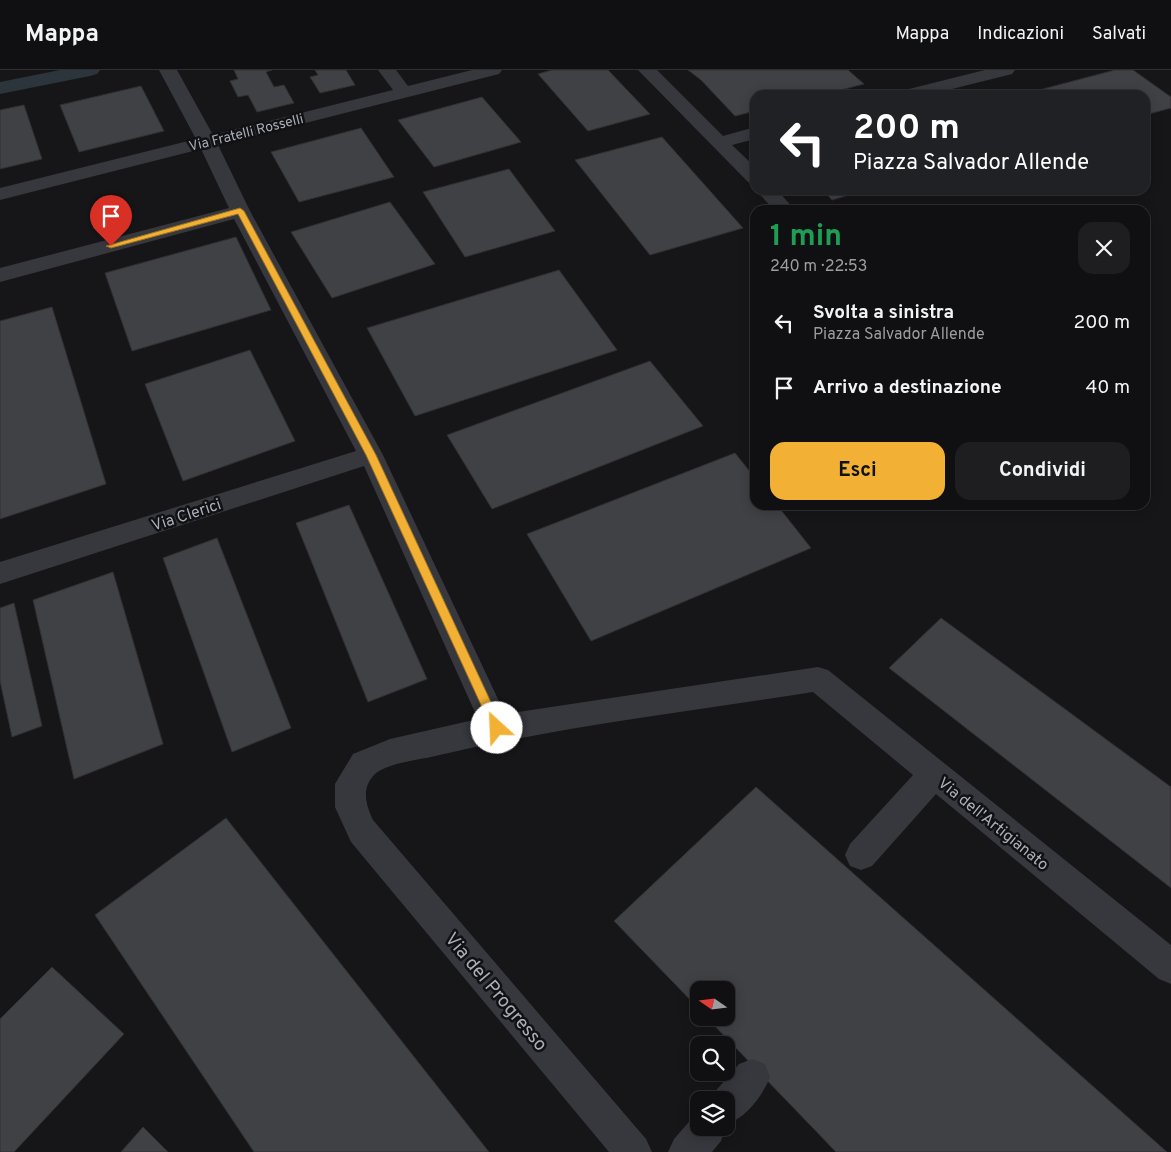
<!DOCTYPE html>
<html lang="it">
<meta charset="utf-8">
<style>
:root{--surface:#101012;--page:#1e1e20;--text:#f1f3f6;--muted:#9c9d9f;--line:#303032;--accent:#f2b134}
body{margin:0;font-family:Overpass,sans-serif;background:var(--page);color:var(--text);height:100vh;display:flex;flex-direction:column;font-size:19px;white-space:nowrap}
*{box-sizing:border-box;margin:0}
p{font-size:16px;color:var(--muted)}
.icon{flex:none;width:28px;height:28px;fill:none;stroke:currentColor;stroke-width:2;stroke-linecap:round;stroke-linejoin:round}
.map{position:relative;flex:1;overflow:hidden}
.details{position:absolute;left:750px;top:135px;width:400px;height:305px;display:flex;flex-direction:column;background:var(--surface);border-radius:15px;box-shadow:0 2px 12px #0003,0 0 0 1px var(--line)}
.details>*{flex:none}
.top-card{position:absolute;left:750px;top:20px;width:400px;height:105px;border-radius:15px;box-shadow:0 2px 12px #0003,0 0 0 1px var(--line);background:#202124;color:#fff;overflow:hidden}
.needle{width:32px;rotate:284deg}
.tools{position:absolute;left:690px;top:911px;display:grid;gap:10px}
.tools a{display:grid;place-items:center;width:45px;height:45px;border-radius:10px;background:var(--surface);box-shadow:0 2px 12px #0003,0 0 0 1px var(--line);font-size:25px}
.pin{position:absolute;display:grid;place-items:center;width:42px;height:42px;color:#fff;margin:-51px -21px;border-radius:50% 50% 50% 0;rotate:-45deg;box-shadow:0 0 5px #0007}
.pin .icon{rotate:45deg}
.me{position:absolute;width:55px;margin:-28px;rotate:335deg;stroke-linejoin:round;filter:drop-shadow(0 0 4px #0008)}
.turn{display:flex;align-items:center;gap:18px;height:105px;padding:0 20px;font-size:22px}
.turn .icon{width:65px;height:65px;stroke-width:2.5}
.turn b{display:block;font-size:35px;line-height:42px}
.round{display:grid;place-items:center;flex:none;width:52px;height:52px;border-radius:15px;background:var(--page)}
.summary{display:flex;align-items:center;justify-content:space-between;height:85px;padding:0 20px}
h1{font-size:30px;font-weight:700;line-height:38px;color:#1e9e55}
.cta{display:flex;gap:10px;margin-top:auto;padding:10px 20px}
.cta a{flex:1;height:58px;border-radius:15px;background:var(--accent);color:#111;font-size:20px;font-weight:700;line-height:58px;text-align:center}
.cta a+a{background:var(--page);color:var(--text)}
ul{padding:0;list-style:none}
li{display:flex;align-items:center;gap:15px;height:65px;padding:0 20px}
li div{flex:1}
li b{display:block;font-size:19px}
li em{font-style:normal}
header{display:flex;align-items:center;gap:30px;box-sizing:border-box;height:70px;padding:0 25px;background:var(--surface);border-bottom:1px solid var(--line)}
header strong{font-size:24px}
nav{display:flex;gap:28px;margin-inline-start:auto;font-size:18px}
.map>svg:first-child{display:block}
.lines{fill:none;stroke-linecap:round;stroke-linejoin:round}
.canal{fill:#2c353c;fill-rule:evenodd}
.building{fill:#404145;stroke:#303034}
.minor{fill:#37383d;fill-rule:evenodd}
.route{fill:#f2b134;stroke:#9d7322}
.labels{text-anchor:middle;stroke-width:5;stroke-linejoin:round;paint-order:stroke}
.far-street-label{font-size:14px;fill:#a8adb8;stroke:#111113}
.street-label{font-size:16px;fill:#a8adb8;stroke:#111113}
.near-street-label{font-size:19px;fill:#a8adb8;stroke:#111113}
</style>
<header>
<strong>Mappa</strong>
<nav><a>Mappa</a><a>Indicazioni</a><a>Salvati</a></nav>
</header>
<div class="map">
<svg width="1171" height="1082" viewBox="0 0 1171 1082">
<rect width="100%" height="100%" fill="#161618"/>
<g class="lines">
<path class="canal" d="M60 0H100L97 4 90 6 0 24V12Z"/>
</g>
<path class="building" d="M234 0H272L266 2 274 17 284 15 294 33 257 42 248 25 238 27 230 11 238 9Z
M315 0H346L355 15 320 23 310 7 318 5Z
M552 0H608L650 44 588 61 538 4Z
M688 0H848L864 14 821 25H755V41L735 46 701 10Z
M1115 0H1133L1171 27V38L1145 45V25H1020Z
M141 16 164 61 79 82 60 35Z
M482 27 521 72 434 97 398 50Z
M24 35 42 89 0 99V40Z
M361 58 394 107 299 132 271 82Z
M662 67 743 158 650 185 575 90Z
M509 99 555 161 465 187 423 122Z
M823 120H866L832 130Z
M390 132 435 194 332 228 291 162Z
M236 167 271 240 132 281 105 203Z
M559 200 617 280 415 346 367 258Z
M52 237 106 414 0 449V251Z
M250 280 295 371 183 411 145 314Z
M650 291 703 356 492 439 447 365Z
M735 383 755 408V435H777L811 478 591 571 527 464Z
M349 435 427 609 368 632 296 453Z
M217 468 291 658 232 682 163 488Z
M113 502 163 674 74 709 33 530Z
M14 533 42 656 12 667 0 611V538Z
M941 548 1171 717V818L889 598Z
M756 717 1167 1082H836L707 948H726V920H699V939L614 851Z
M226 748 489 1082H254L95 845Z
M52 897 124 964 14 1082H0V949Z
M143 1057 168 1082H121Z"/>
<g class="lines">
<path class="minor" d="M159 0H177L213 65 393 20 378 0H396L408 16 472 0H502L499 4 218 75 250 141 383 385 505 644 818 597 828 600 1171 875V914L1159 909 936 724 872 796 861 800 850 796 845 785 850 774 913 705 813 622C686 642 557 657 431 687 417 690 384 694 374 705 361 719 366 735 373 750L646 1069 652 1082H609L351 772 335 737V714L353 684 390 669 478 649 364 396 0 514V492L356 381 234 149 0 212V198L229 138 201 79 0 130V118L196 69Z
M638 0H657L723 66 755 57V69L732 75 755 97V114L748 112Z
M985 0H1015L1012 4 928 25H898L901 21Z
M756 120H777L795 140H774Z
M752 989 765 994 770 1007C762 1027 746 1047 726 1055V1030H711L713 1024 739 994Z
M699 1043V1058L726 1057 721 1071 712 1082H668L674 1069 695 1045Z"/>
</g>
<path class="route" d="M240 138 244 141 376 385 503 658 501 661 497 663 493 661 366 385 238 144 111 178 106 176Z"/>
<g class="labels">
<g class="far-street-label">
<text transform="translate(246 62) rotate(-14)" y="5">Via Fratelli Rosselli</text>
</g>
<g class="street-label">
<text transform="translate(186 444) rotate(-18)" y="6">Via Clerici</text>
<text transform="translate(994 753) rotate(39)" y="6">Via dell'Artigianato</text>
</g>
<g class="near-street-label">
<text transform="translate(497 921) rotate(50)" y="7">Via del Progresso</text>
</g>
</g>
</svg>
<div class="tools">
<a><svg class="needle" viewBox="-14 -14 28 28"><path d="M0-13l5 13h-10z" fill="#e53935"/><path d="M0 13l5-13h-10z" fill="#9c9d9f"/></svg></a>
<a><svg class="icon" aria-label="search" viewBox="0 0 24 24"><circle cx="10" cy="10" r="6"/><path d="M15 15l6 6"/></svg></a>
<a><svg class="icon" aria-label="layers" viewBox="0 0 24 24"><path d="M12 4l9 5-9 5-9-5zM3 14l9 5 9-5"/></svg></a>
</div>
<div class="pin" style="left:111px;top:176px;background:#d93025"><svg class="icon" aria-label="arrive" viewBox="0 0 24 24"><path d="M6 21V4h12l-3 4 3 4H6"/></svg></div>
<svg class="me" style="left:497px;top:658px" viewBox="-20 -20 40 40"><circle r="19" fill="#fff"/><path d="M0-13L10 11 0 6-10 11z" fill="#f2b134"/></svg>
<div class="top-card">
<div class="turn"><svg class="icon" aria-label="left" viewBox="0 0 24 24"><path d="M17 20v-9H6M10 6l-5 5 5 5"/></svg><div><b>200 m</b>Piazza Salvador Allende</div></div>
</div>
<section class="details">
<div class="summary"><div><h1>1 min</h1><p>240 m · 22:53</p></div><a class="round"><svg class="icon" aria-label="close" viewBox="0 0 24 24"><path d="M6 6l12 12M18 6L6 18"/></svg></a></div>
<ul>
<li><svg class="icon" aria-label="left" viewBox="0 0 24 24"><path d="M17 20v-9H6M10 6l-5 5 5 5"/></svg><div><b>Svolta a sinistra</b><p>Piazza Salvador Allende</p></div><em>200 m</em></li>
<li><svg class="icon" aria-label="arrive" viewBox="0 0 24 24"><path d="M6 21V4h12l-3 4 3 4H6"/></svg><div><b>Arrivo a destinazione</b></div><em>40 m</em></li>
</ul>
<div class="cta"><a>Esci</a><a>Condividi</a></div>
</section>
</div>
